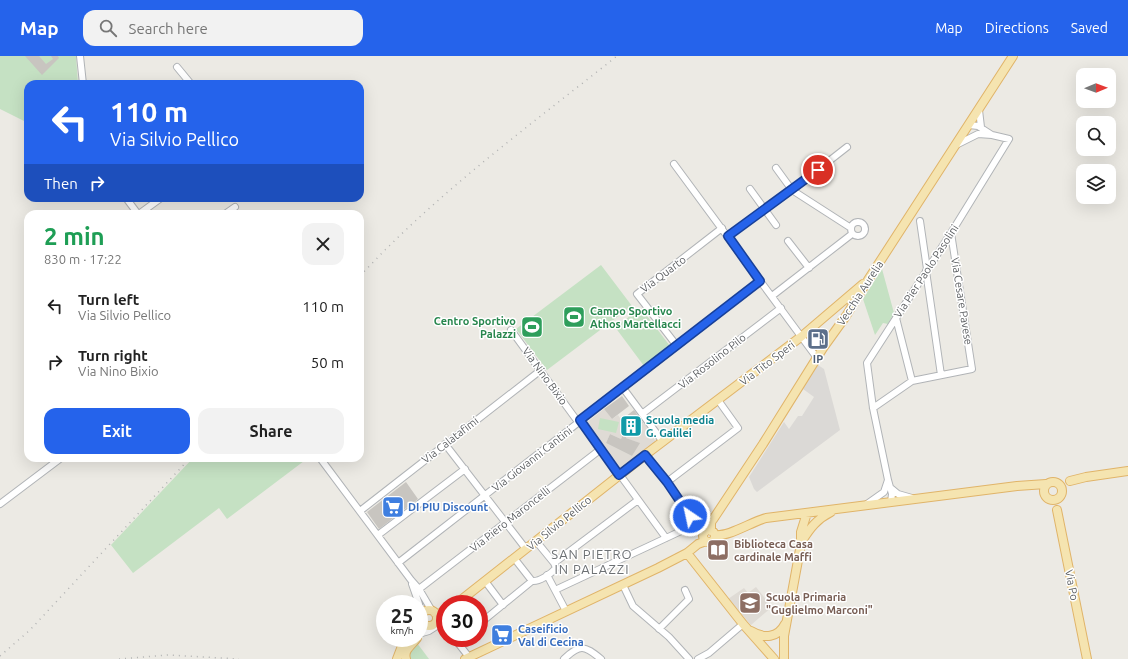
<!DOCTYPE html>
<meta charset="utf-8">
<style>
:root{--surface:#fff;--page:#f2f2f2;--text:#222;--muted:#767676;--accent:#2563eb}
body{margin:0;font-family:Ubuntu,sans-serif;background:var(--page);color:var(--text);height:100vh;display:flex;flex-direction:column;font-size:15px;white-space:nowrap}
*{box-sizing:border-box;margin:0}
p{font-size:13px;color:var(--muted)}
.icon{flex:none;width:22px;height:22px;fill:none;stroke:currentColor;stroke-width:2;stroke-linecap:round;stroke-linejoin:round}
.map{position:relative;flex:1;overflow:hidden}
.drawer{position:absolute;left:24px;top:154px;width:340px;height:252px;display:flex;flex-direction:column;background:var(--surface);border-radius:12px;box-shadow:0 4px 16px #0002}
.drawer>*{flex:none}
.guide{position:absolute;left:24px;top:24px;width:340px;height:122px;border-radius:12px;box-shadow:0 4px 16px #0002;background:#2563eb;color:#fff;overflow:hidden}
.needle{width:26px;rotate:89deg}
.controls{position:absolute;left:1076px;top:12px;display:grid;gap:8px}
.controls a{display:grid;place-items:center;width:40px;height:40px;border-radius:8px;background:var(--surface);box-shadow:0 4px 16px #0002;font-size:20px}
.speed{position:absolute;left:376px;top:539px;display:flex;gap:8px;font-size:20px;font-weight:700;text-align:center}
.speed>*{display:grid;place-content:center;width:52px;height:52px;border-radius:50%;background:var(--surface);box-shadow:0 4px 16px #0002;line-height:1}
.speed small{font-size:10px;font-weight:400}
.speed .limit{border:6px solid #d22;background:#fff;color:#111}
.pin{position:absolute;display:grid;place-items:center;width:34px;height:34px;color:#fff;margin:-17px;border:2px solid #fff;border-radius:50%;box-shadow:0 1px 4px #0007}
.me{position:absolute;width:44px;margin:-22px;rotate:326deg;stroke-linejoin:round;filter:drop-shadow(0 0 3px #0008)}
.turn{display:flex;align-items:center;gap:14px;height:84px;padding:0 20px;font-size:18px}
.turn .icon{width:52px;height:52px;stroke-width:2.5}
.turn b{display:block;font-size:28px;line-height:34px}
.then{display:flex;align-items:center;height:38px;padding:0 20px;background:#0003;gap:8px;font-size:15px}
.round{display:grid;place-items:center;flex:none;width:42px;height:42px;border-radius:12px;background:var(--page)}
.overview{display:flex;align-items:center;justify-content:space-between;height:68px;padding:0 20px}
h1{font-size:24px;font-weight:700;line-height:30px;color:#1e9e55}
.action{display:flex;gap:8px;margin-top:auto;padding:8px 20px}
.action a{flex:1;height:46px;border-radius:12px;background:var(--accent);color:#fff;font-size:16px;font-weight:700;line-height:46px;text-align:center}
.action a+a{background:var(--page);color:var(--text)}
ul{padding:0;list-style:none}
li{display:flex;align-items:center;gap:12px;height:56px;padding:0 20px}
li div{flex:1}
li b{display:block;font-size:15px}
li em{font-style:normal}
header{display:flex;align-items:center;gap:24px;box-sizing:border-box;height:56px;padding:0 20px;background:var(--accent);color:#fff}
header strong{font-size:19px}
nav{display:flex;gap:22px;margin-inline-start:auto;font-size:14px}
.search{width:280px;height:36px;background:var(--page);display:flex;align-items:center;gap:10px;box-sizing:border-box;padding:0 14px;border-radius:12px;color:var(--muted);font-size:15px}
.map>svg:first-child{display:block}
.industrial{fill:#dbd9d6}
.education{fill:#dfdbd5}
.green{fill:#c5e1c3}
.building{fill:#c8c5c0}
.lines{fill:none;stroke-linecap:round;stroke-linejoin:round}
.minor-casing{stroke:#b1b4b7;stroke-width:8}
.major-casing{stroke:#e0b469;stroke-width:10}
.minor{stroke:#fff;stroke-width:6}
.major{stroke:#f5e4b0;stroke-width:8}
.rail{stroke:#b1b2b2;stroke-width:1.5;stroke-dasharray:1 5;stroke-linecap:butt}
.route-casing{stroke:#184099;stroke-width:10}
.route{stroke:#2563eb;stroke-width:7}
.labels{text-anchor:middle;stroke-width:3;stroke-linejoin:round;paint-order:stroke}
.street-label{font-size:11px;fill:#5c5f62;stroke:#fff}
.leisure-label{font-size:11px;font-weight:bold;fill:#27864d;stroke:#fff;text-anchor:start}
.service-label{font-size:11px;font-weight:bold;fill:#4e5e75;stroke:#fff}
.culture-label{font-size:11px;font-weight:bold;fill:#0d838f;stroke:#fff;text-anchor:start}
.shop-label{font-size:11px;font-weight:bold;fill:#366cbe;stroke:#fff;text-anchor:start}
.education-label{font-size:11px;font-weight:bold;fill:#785e54;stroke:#fff;text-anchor:start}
.quarter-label{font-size:13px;letter-spacing:1px;fill:#6d7174;stroke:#fff}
</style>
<header>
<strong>Map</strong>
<div class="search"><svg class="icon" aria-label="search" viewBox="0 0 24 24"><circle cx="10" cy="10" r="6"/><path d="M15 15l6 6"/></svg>Search here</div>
<nav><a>Map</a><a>Directions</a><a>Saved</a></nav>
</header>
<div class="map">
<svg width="1128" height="603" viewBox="0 0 1128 603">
<rect width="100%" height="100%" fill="#eceae4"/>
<path class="industrial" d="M818 309 824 313 840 374 757 436 754 433 749 421 784 366 789 373 798 360H802L814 341 803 333Z"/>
<path class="education" d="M604 353 612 363 618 359 624 368 622 370 625 374 621 383 610 378 606 387 632 400 639 387 626 382 630 370 634 375 644 367 656 386 621 413 586 367Z
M756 531 772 551 751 569 728 543 744 532 748 537Z"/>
<path class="green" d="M0 0H76L78 28H28V67L0 53Z
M601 209 632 250 547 314 516 273Z
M882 213 894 257 888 268 883 267 875 279 863 243Z
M641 252 670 290 644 310 615 271Z
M600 362 619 366 616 377 598 373Z
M193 402H308L227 463 219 452 133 517 111 489Z
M417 587 429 603H409L408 594Z"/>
<path class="building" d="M25 0H39L46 8 53 3 51 0H58L59 2 42 19Z
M622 340 629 350 612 363 604 353Z
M634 354 643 367 634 375 630 370 626 382 640 387 632 400 606 387 610 378 621 383 625 374 622 370 624 368 621 364Z
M406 426 418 443 379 473 367 456Z"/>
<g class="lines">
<g class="minor-casing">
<path id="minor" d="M80 0 83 28
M177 11 191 28
M979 54 981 71
M969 69 978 70 992 79
M674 108 817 302
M776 112 792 134 851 172
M750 133 776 169
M126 142 138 158
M139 158 161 142
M225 158 235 151
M920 165 927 213
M851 173a7 7 0 1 1 14 0a7 7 0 1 1-14 0Z
M728 180 792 134 847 91
M788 185 809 212
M926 215 941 319
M772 240 852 178
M896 262 912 325
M511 274 578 366
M677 290 637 238 722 172
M623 332 663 386
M873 352 912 325 972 313 951 177
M642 358 781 252
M580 364 666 482
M445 388 526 493
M645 399 667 426 696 468 705 477
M320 402 411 524 419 533 432 555
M667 426 738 372 718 344
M892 433 898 438 912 442
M891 446 892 438 888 424 873 352 867 307 951 177 1009 83 992 79 978 78 956 89
M0 448 61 402
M867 448 884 436 888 424
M360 455 541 314
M378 479 465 413
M514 502 532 525C539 526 551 518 556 512L554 507 536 485
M398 507 760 225
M554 507 638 444
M547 519 566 555
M485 525 503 549
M412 528 419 548
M623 529 633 550 669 581 689 603
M419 533 601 393
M555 534 696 468
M419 548 421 560
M483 565 532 525
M659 573 689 543 685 534
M422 577 429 575 440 568 445 571
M454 582 469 601
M564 603C580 588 584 589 601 603
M698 603 709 597 743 568"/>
</g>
<g class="major-casing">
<path id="major" d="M1070 425 1086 421 1128 415
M1044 435a9 9 0 1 1 18 0a9 9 0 1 1-18 0Z
M1057 454 1087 603
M703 480a6 6 0 1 1 12 0a6 6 0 1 1-12 0Z
M711 475V466L714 462 763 388 823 292 846 260 868 224 1013 0
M715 479C729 481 751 466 766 462L1017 430 1046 428
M802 485C810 472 817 463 831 456
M687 497 743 568 774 603
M456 548 645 399 802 280 863 228
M421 562a8 8 0 1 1 16 0a8 8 0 1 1-16 0Z
M435 557 438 558 445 555
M751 575C764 583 778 582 785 568
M397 603 402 590 410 582
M406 603C403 594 412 589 417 582
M465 603 658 512 687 497 698 488 706 485
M784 603V580L801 488V476L807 457"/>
</g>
<use href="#minor" class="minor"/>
<use href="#major" class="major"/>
<path class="rail" d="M360 220C437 137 529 70 617 0
M0 600 30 574 190 402
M119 603 168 599 239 603"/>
</g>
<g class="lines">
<g class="route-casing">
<path id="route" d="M690 460 667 426 645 399 619 419 580 364 760 225 728 180 818 114"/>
</g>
<use href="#route" class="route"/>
</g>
<defs>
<g id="stadium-square" transform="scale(1.15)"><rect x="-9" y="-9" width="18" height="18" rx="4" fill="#2e9e5b" stroke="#fff"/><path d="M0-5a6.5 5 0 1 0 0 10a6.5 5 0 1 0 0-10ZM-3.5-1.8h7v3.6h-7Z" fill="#fff"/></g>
<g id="fuel-square" transform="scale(1.15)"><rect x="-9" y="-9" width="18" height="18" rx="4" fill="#5c6f8a" stroke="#fff"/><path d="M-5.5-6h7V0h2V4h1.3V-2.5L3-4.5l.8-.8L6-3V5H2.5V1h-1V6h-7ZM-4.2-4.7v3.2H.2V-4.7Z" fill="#fff"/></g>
<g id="building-square" transform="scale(1.15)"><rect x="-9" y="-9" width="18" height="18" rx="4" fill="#0f9aa8" stroke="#fff"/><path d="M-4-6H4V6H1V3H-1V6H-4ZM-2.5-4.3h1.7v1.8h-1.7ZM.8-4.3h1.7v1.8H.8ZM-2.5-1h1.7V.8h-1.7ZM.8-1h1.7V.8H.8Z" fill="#fff"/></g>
<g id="supermarket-square" transform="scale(1.15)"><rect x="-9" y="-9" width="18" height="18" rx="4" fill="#3f7fe0" stroke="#fff"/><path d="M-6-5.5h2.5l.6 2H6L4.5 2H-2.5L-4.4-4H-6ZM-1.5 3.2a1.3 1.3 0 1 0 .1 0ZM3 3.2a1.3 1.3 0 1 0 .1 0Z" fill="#fff"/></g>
<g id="library-square" transform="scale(1.15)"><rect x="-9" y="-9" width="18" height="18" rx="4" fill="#8d6e63" stroke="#fff"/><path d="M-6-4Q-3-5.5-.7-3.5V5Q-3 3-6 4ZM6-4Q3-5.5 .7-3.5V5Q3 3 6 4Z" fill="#fff"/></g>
<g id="school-square" transform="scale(1.15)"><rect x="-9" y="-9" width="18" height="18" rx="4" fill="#8d6e63" stroke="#fff"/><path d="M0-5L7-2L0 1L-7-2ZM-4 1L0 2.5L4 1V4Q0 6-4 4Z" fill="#fff"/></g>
</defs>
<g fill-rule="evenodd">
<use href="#stadium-square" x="574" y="261"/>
<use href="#stadium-square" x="532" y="271"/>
<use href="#fuel-square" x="818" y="283"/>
<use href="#building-square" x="631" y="370"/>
<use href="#supermarket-square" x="393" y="451"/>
<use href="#library-square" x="718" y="494"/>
<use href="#school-square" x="750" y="547"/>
<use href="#supermarket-square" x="502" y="579"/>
</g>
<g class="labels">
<g class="street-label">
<text transform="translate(926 215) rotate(-57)" y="4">Via Pier Paolo Pasolini</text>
<text transform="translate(663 218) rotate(-37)" y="4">Via Quarto</text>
<text transform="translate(860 237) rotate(-57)" y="4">Vecchia Aurelia</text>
<text transform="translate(962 245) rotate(81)" y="4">Via Cesare Pavese</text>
<text transform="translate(712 305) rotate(-38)" y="4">Via Rosolino Pilo</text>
<text transform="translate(767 307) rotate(-37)" y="4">Via Tito Speri</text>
<text transform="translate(545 320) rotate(54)" y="4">Via Nino Bixio</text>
<text transform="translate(450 384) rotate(-38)" y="4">Via Calatafimi</text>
<text transform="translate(532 403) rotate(-38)" y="4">Via Giovanni Cantini</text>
<text transform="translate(510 463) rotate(-38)" y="4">Via Piero Maroncelli</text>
<text transform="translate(559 467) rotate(-39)" y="4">Via Silvio Pellico</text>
<text transform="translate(1072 529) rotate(79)" y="4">Via Po</text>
</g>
<g class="leisure-label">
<text x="590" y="259">Campo Sportivo<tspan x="590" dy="13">Athos Martellacci</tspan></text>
<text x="516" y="269" text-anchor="end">Centro Sportivo<tspan x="516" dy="13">Palazzi</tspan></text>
</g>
<g class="service-label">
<text x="818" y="307">IP</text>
</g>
<g class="culture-label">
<text x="646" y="368">Scuola media<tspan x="646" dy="13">G. Galilei</tspan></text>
</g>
<g class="shop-label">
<text x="408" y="455">DI PIU Discount</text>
<text x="518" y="577">Caseificio<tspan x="518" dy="13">Val di Cecina</tspan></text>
</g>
<g class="education-label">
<text x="734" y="492">Biblioteca Casa<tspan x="734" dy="13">cardinale Maffi</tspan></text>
<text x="766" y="545">Scuola Primaria<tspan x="766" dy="13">"Guglielmo Marconi"</tspan></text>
</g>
<g class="quarter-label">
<text x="592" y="503">SAN PIETRO<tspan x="592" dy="15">IN PALAZZI</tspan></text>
</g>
</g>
</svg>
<div class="controls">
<a><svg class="needle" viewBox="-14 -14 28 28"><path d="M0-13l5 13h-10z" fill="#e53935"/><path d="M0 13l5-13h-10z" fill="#767676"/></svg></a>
<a><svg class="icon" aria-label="search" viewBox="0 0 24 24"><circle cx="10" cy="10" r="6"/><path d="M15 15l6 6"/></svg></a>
<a><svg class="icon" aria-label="layers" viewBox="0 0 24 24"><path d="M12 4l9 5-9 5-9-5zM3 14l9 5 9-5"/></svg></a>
</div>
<div class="speed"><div>25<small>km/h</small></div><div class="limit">30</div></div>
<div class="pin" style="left:818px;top:114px;background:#d93025"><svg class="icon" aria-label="arrive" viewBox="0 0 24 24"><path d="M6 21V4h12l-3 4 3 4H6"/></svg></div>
<svg class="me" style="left:690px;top:460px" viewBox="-20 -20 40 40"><circle r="17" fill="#2563eb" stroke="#fff" stroke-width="3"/><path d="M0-11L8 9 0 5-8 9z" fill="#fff"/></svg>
<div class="guide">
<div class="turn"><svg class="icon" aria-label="left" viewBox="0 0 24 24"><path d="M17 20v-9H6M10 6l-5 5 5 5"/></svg><div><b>110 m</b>Via Silvio Pellico</div></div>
<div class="then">Then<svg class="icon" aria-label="right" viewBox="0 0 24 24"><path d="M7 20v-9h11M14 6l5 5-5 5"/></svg></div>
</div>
<section class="drawer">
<div class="overview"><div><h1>2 min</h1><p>830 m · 17:22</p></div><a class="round"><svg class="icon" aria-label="close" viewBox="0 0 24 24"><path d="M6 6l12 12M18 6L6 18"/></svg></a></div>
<ul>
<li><svg class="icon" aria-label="left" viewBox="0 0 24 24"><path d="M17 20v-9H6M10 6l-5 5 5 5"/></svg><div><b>Turn left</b><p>Via Silvio Pellico</p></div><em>110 m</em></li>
<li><svg class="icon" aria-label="right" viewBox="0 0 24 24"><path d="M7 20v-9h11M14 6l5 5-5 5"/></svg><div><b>Turn right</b><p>Via Nino Bixio</p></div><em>50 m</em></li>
</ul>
<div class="action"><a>Exit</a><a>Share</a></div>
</section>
</div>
